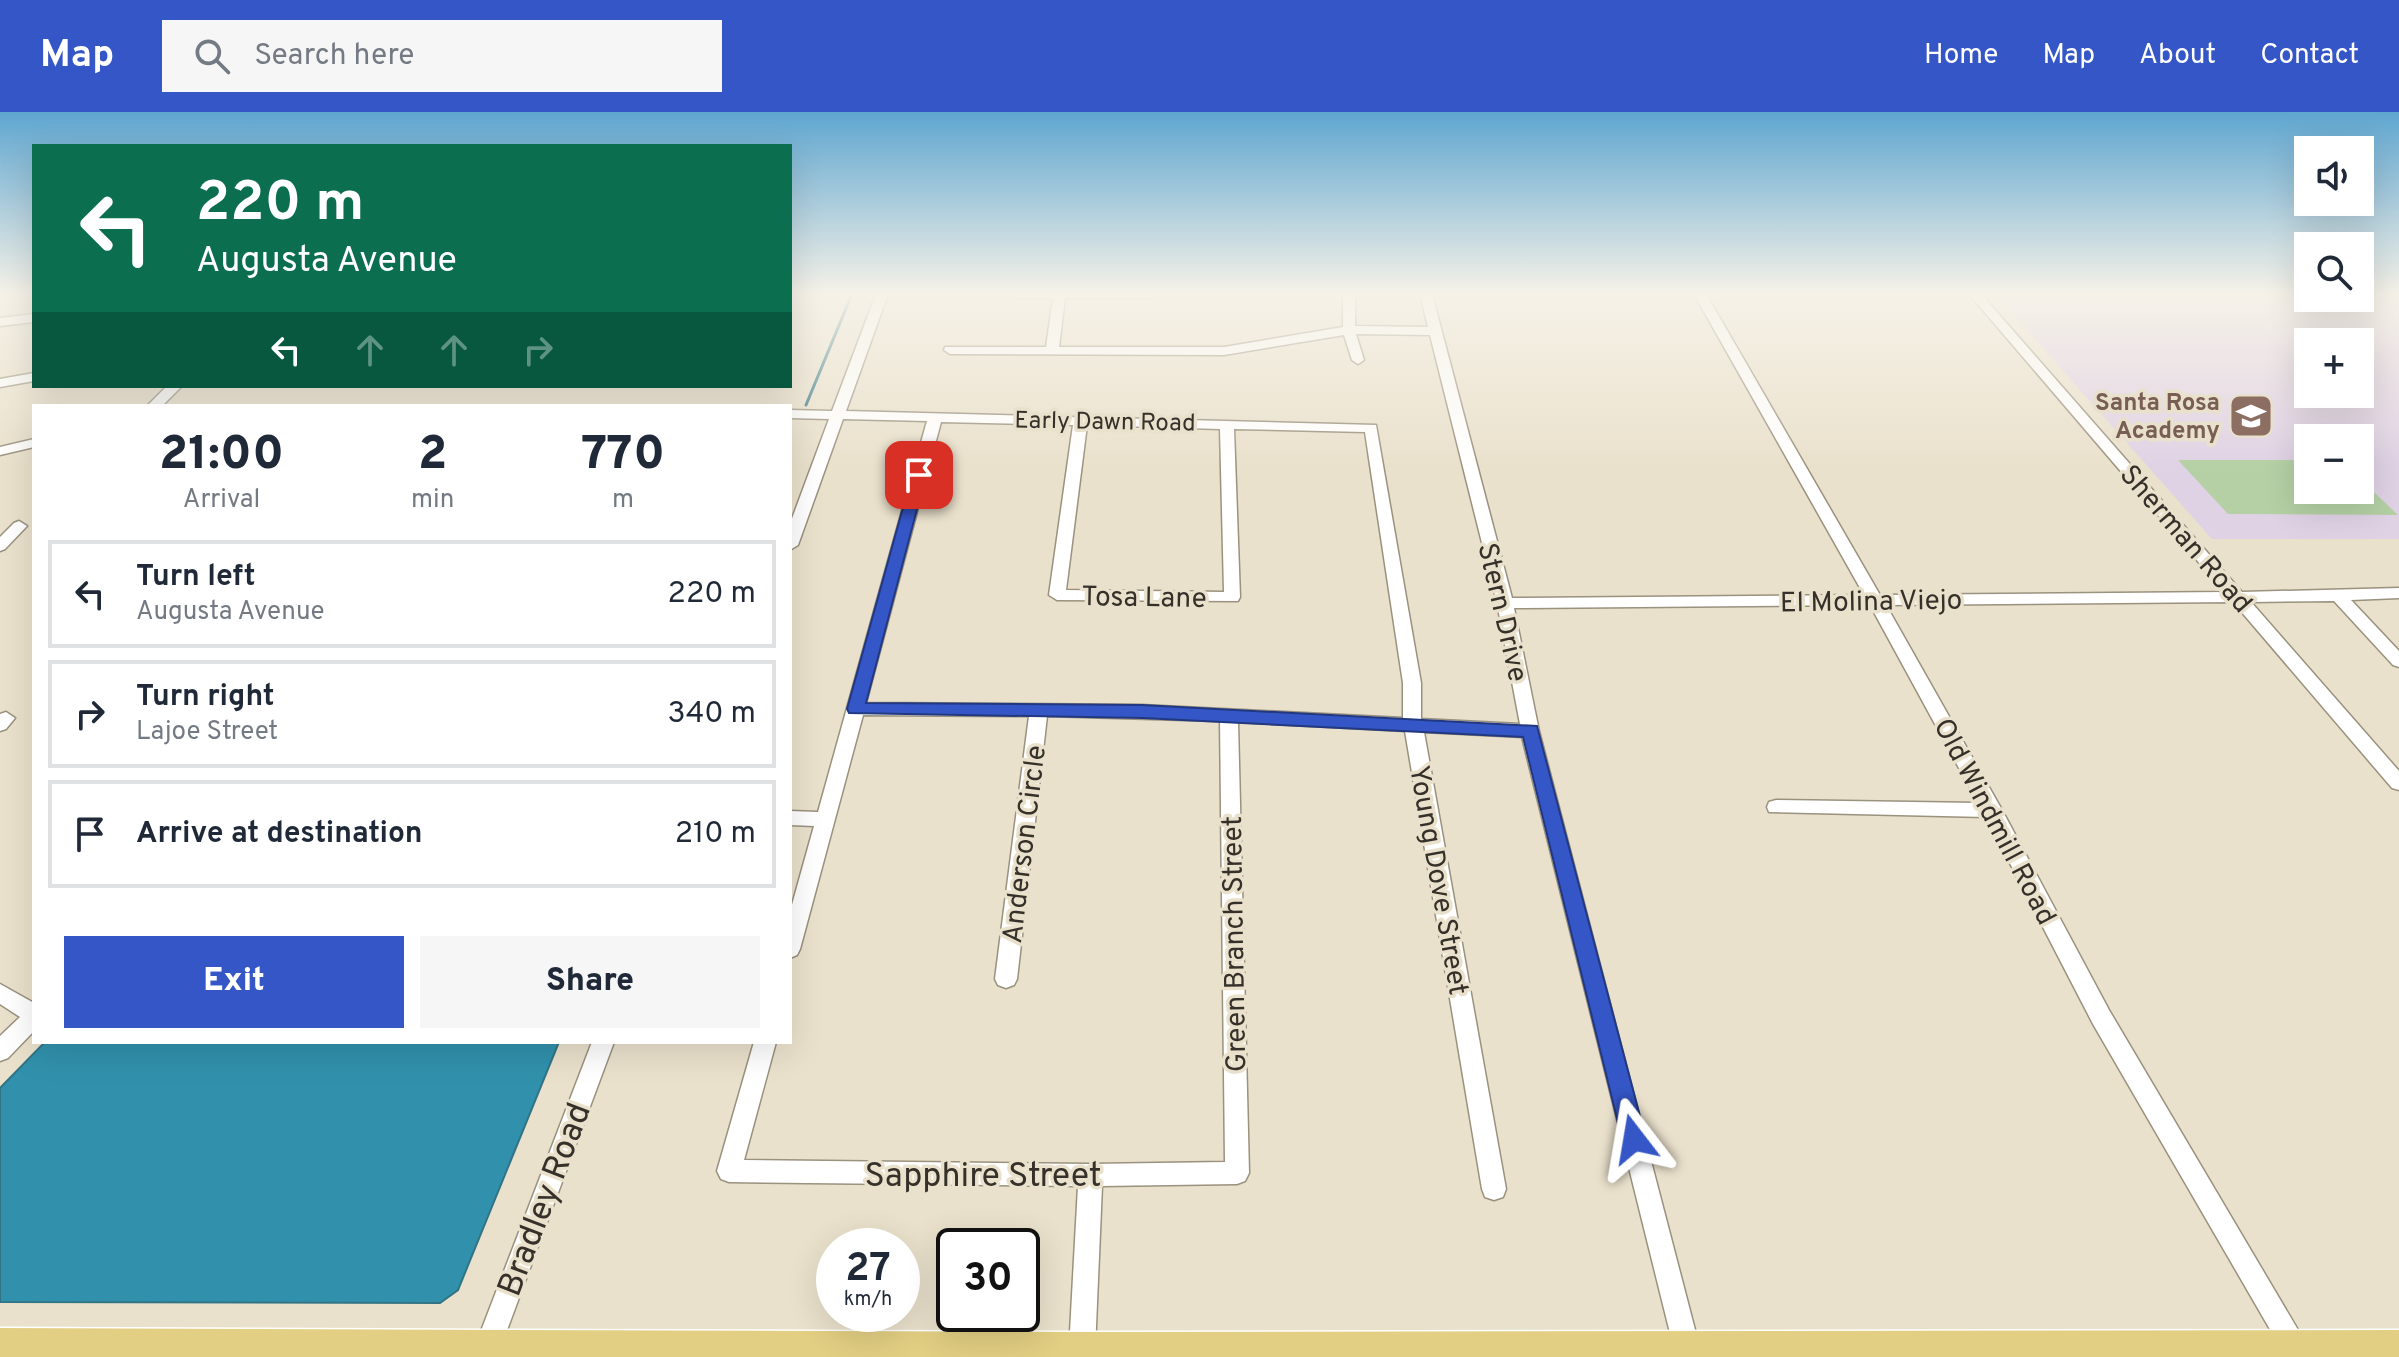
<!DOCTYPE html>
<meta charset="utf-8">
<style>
:root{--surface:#fff;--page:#f6f6f7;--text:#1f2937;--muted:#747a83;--line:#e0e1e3;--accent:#3456c6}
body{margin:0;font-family:Overpass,sans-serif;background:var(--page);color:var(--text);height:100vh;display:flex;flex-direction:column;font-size:30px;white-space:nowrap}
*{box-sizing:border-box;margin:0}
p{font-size:26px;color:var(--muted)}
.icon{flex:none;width:44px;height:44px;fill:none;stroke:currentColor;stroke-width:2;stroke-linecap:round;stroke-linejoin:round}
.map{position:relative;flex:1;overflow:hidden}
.sheet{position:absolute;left:32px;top:292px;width:760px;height:640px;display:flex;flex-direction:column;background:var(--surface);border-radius:0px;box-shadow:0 8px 32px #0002}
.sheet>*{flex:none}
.top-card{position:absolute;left:32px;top:32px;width:760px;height:244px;border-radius:0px;box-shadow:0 8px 32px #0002;background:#0b6e4f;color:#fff;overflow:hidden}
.fabs{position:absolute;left:2294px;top:24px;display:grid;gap:16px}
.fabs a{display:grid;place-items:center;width:80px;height:80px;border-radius:0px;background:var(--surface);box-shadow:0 8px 32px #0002;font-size:40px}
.speed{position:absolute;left:816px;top:1116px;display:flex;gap:16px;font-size:40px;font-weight:700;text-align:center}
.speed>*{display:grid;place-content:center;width:104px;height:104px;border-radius:50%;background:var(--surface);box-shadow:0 8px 32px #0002;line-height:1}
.speed small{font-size:20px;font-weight:400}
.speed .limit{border:4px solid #111;border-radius:12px;background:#fff;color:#111}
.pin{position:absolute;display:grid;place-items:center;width:68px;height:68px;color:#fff;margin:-34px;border-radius:16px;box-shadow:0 4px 12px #0006}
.me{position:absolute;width:88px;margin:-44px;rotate:346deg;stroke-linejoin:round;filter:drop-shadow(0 0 6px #0008)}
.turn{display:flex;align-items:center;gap:28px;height:168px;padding:0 32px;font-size:36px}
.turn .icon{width:104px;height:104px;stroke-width:2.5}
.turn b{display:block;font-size:56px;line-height:68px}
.lanes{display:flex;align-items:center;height:76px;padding:0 32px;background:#0003;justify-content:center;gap:40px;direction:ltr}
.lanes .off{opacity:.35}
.eta{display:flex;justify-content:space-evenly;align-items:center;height:136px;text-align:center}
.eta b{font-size:48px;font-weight:800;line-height:56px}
.button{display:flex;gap:16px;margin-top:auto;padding:16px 32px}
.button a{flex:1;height:92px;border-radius:0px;background:var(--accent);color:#fff;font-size:32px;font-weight:800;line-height:92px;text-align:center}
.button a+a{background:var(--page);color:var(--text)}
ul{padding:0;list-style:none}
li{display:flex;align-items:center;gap:24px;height:108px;margin:0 16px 12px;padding:0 16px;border:4px solid var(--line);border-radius:0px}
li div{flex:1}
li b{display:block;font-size:30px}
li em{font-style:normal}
header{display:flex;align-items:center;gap:48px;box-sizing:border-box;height:112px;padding:0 40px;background:var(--accent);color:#fff}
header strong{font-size:38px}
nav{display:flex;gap:44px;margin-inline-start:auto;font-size:28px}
.search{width:560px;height:72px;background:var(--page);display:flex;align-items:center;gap:20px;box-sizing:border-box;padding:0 28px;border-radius:0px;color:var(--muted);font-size:30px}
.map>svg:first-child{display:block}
.education{fill:#e0d2e5;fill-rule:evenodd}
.green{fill:#b4d0a4}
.water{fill:#3191ac;stroke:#327485;stroke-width:2}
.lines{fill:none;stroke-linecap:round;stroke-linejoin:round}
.stream{stroke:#327485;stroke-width:3}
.minor-casing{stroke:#9a917e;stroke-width:3}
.major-casing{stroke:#fff;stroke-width:3}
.minor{fill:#fff;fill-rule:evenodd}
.major{fill:#e3cf83;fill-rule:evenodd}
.route{fill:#3456c6;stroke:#223881;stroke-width:2}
.labels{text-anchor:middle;stroke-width:7;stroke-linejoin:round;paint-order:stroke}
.far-education-label{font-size:24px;font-weight:bold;fill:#785e54;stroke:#eae1cc;text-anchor:end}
.far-street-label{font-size:24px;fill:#35312a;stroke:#eae1cc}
.street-label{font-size:28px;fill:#35312a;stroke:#eae1cc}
.near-street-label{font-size:34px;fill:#35312a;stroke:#eae1cc}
</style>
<header>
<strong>Map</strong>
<div class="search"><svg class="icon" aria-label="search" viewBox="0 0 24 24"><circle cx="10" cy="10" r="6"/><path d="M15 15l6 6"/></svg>Search here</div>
<nav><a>Home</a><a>Map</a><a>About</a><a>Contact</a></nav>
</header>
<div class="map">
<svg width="2399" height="1245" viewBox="0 0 2399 1245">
<rect width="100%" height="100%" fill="#eae1cc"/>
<path class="education" d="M1995 182H2308V186H2360V182H2399V427H2212ZM2308 230H2360V282H2308ZM2308 326H2360V378H2308Z"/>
<path class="green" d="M2178 348H2308V378H2360V367L2398 403 2228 402Z"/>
<path class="water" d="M45 930H559L458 1178 440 1191 0 1190V976Z"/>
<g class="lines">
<path class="stream" d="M806 293 852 182"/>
<g class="minor-casing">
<path id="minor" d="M876 182H888L846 299 1376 313 1421 571V607L1520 612 1497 491 1430 223 1356 222 1364 248 1358 252 1352 248 1344 223 1224 243 950 242 944 238 945 235H1046L1053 186H1017L1011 182H1156L1150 186H1065L1059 235H1224L1343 215V186L1349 182 1355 186V214L1428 215 1420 182H1432L1512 486 1864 483 1694 182H1706L1880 483 2224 480 1969 182H1981L2242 480 2399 476V486L2351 488 2399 539V555L2393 553 2334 489 2251 490 2399 659V678L2392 676 2233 490 1886 493 2002 698 2109 898 2314 1245H2286L2093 912 1986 705 1769 700 1767 695 1769 690 1776 688 1978 691 1870 493 1514 496 1539 619 1700 1237 1697 1245H1677L1674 1237 1522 625 1424 620 1506 1077 1503 1085 1494 1088 1485 1085 1482 1077 1405 619 1238 610 1249 1061 1245 1069 1237 1072 1102 1074 1095 1238 1092 1245H1072L1069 1238 1078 1074 729 1070 721 1067 717 1059 754 930H776L744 1048 1091 1052 1225 1050 1220 609 1047 604 1017 867 1014 873 1006 876 998 873 995 867 1029 604 863 603 800 837 797 843 790 846V800L814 714 790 713V699L818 700 927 309 843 307 798 433 790 438V412L829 307 790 306V298L832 299ZM941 310 1073 313 1049 483 1057 488 1238 489 1240 485 1234 317 1365 320 1403 571V606L1142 593 866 591ZM1087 313 1220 317 1224 480 1066 478Z
M34 202V210L0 214V206Z
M34 261V269L0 275V267Z
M167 274H182L162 294H147Z
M34 327V335L0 343V335Z
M19 409 27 414 5 437 0 439V425L14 411Z
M6 600 15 606 6 617 0 619V602Z
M0 872 34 891V919L8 946 0 949V924L20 905 0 892Z
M592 930H614L497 1245H471Z"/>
</g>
<g class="major-casing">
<path id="major" d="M0 1216 1082 1220 2399 1218V1245H0Z"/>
</g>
<use href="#minor" class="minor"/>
<use href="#major" class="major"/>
</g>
<linearGradient id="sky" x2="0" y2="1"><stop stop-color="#5fa6d0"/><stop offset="0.51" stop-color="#f6f2e8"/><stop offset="1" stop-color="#f6f2e8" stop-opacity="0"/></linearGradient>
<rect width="2399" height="356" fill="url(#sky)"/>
<path class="route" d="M919 359 926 363 866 591 1142 593 1537 614 1646 1027 1642 1035 1634 1038 1625 1035 1622 1027 1523 625 1142 606 849 601 847 597 912 363Z"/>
<defs>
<g id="school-square" transform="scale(2.3)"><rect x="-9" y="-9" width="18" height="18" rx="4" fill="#8d6e63" stroke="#eae1cc"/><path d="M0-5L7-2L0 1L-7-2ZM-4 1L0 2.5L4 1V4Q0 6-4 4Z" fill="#fff"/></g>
</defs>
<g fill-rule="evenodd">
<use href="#school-square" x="2251" y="304"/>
</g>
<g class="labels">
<g class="far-education-label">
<text x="2220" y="298">Santa Rosa<tspan x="2220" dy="28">Academy</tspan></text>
</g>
<g class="far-street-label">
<text transform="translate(1105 309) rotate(1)" y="8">Early Dawn Road</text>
</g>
<g class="street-label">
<text transform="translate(2187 426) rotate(49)" y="10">Sherman Road</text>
<text transform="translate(1144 484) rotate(1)" y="10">Tosa Lane</text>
<text transform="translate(1871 488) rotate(-1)" y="10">El Molina Viejo</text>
<text transform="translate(1504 500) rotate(77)" y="10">Stern Drive</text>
<text transform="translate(1996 709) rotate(62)" y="10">Old Windmill Road</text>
<text transform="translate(1023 732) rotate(-83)" y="10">Anderson Circle</text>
<text transform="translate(1440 768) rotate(80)" y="10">Young Dove Street</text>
<text transform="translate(1233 832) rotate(-91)" y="10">Green Branch Street</text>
</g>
<g class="near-street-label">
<text x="983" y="1074">Sapphire Street</text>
<text transform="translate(543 1087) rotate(-69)" y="12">Bradley Road</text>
</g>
</g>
</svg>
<div class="fabs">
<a><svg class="icon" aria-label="sound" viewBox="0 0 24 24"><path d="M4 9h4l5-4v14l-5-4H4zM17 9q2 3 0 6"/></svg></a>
<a><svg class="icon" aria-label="search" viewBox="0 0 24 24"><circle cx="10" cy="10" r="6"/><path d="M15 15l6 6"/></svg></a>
<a>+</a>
<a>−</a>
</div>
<div class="speed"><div>27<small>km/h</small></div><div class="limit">30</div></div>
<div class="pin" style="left:919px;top:363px;background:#d93025"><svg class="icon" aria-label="arrive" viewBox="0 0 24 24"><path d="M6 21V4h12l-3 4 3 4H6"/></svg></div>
<svg class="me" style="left:1634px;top:1027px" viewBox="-20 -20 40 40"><path d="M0-17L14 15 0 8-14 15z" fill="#3456c6" stroke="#fff" stroke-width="4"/></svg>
<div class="top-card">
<div class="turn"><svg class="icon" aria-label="left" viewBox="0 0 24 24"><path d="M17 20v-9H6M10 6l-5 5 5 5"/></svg><div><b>220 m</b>Augusta Avenue</div></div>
<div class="lanes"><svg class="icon" aria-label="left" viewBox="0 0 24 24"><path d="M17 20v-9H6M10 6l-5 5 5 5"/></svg><svg class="icon off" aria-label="ahead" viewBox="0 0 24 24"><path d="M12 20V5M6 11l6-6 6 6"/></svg><svg class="icon off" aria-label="ahead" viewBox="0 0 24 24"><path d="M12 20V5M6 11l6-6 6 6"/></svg><svg class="icon off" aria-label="right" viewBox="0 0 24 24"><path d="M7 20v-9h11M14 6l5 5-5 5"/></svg></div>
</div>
<section class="sheet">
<div class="eta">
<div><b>21:00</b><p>Arrival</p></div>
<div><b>2</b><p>min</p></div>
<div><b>770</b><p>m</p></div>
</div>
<ul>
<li><svg class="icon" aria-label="left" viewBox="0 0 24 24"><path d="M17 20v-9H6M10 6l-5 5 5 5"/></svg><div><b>Turn left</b><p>Augusta Avenue</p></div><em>220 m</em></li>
<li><svg class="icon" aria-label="right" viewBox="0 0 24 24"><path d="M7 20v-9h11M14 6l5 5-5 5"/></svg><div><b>Turn right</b><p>Lajoe Street</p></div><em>340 m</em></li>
<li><svg class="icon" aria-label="arrive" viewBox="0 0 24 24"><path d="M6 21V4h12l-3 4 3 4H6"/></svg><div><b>Arrive at destination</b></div><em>210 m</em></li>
</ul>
<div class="button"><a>Exit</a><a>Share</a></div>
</section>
</div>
